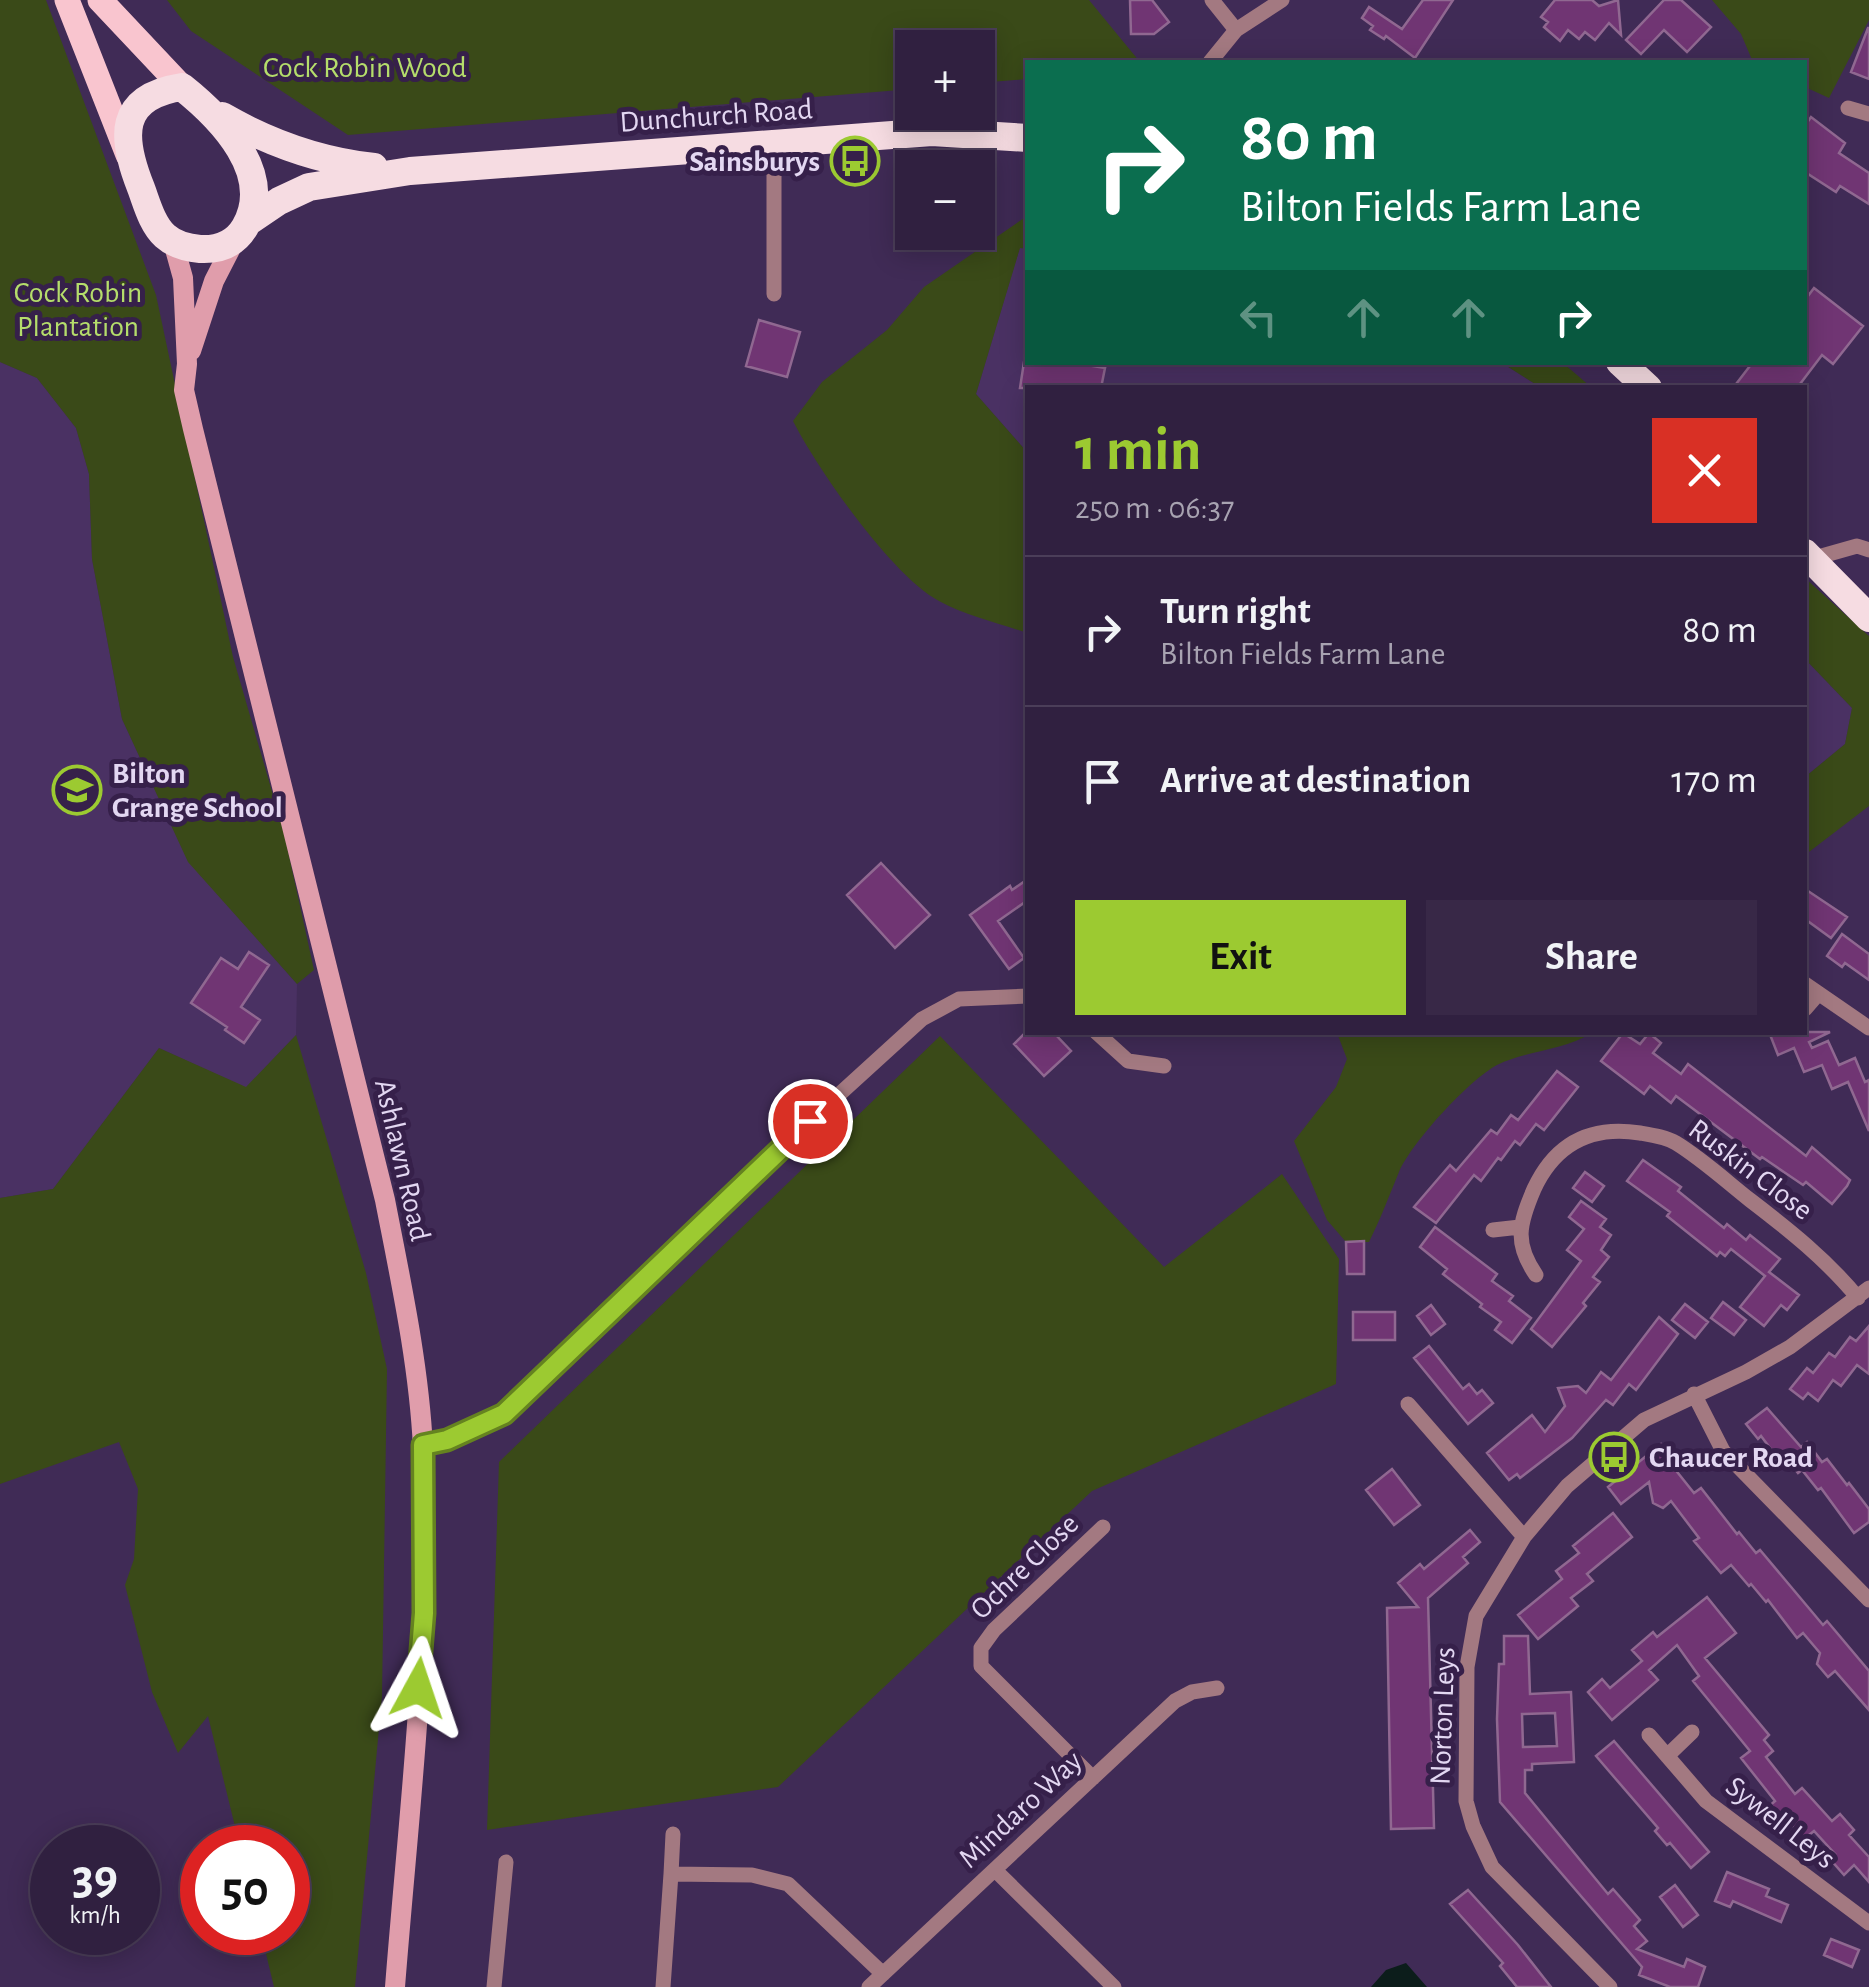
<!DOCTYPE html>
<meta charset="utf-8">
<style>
:root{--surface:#302040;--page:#382847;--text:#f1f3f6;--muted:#a8a3b1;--line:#4b3e59;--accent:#9cca31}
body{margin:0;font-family:"Alegreya Sans",sans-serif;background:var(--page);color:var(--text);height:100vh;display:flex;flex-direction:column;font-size:38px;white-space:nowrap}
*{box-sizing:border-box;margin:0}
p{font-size:32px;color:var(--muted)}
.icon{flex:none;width:55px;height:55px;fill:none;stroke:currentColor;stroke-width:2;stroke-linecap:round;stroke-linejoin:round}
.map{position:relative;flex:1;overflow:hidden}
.side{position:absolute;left:1025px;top:385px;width:782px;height:650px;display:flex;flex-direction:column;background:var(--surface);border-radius:0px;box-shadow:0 5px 25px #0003,0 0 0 2px var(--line)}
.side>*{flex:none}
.banner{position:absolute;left:1025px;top:60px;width:782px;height:305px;border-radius:0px;box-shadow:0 5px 25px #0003,0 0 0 2px var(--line);background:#0b6e4f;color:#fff;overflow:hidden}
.fabs{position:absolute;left:895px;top:30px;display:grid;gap:20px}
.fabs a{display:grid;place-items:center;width:100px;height:100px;border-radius:0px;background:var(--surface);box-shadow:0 5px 25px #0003,0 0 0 2px var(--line);font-size:50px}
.speed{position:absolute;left:30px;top:1825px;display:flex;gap:20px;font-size:50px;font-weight:700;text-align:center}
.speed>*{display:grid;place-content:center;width:130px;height:130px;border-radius:50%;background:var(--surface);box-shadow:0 5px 25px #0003,0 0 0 2px var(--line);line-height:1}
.speed small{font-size:25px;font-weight:400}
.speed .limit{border:15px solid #d22;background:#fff;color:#111}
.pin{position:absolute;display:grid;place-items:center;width:85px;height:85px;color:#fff;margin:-42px;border:5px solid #fff;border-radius:50%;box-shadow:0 2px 10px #0007}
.me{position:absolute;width:110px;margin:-55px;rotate:5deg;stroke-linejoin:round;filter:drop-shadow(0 0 8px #0008)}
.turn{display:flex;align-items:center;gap:35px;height:210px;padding:0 50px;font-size:45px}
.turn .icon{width:130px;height:130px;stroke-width:2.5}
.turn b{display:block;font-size:70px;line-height:85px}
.lanes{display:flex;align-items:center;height:95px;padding:0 50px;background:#0003;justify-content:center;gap:50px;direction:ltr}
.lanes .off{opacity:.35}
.round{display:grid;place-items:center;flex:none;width:105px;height:105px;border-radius:0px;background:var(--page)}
.overview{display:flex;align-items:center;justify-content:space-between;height:170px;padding:0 50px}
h1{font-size:60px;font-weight:600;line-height:75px;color:var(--accent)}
.cta{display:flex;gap:20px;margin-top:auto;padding:20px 50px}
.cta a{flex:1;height:115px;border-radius:0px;background:var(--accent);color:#111;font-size:40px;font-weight:600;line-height:115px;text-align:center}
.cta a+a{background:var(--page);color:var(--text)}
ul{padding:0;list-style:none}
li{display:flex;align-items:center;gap:30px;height:150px;padding:0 50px;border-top:2px solid var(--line)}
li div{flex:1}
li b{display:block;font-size:38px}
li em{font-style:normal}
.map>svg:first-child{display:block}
.built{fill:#4a3163}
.green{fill:#3a4a18}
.water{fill:#0c1d1b}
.building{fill:#703573;stroke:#906891;stroke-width:2.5;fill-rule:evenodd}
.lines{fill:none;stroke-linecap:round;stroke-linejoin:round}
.minor{stroke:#a37981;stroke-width:15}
.secondary{stroke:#e09dab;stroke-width:20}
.primary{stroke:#f9c5cf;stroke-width:25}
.trunk{stroke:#f6dce2;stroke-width:28}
.route-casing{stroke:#658320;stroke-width:25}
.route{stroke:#9cca31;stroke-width:18}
.labels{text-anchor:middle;stroke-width:10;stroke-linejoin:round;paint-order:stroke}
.park-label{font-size:30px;fill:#b5dd6b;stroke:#36204a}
.street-label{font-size:30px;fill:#e3d7f2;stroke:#36204a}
.poi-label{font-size:30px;font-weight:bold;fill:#e3d7f2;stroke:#36204a;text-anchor:start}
</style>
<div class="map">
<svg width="1869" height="1987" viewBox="0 0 1869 1987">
<rect width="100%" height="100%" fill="#402b56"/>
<path class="built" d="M1020 247 1027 249 1028 362 1502 363 1540 387 1028 388 1027 452 976 394Z
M0 362 37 378 76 428 89 474 92 559 122 719 188 861 297 984 296 1035 246 1088 159 1048 53 1189 0 1198Z
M1805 659 1852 708 1845 744 1805 777Z"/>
<path class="green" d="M0 0H46L156 295 233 657 284 833 314 970 297 984 188 862 122 719 92 559 89 474 76 428 37 378 0 362Z
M167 0H1089L1140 62H1028L1027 79 978 83V48H912V89L348 135 191 31Z
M1712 0H1869V20L1829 98 1805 87V62H1753L1741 34Z
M1027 216V249L1020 248 976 394 1027 452V633C999 623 966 616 939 601 892 576 818 470 793 421L822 382 887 330 924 287Z
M1502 363H1563L1591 387H1540Z
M1805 578 1869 636V806L1805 855V777L1845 744 1852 708 1805 659Z
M1337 1033H1591C1564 1051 1527 1050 1497 1065 1469 1080 1412 1142 1399 1172 1389 1196 1381 1218 1369 1242H1346L1327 1220 1294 1141 1336 1087 1347 1059Z
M296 1035 366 1273 387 1369 382 1696 355 1987H274L261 1933 288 1932V1848L240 1847 208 1716 178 1753 152 1692 125 1585 134 1559 138 1489 119 1442 0 1484V1198L53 1189 159 1048 246 1087Z
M940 1036 1164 1267 1282 1174 1339 1259 1336 1384 1092 1491 778 1787 487 1830 499 1462Z"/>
<path class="water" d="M1406 1963 1427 1987H1371L1386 1970Z"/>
<path class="building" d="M1130 0H1152L1169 22 1154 34H1131Z
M1423 0H1453L1415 58 1386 36 1384 39 1370 30 1373 26 1362 18 1369 7 1402 29Z
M1555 0H1592L1599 6 1618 0 1621 35 1609 23 1595 40 1585 32 1579 39 1568 30 1560 41 1544 27 1548 22 1541 17Z
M1664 0H1681L1711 27 1687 52 1664 30 1641 54 1626 40Z
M1868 28H1869V79L1851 72Z
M1805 117 1809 120 1811 117 1845 143 1839 153 1869 173V204L1840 186 1836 192 1805 172Z
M1814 288 1863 326 1833 364 1822 355 1797 388H1733L1753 362H1805V300Z
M759 320 800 332 787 377 746 366Z
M1024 362H1069L1105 368 1101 388H1020Z
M881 863 930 915 895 948 847 895Z
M1028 879V900L998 921 1024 958 1009 969 970 915 1010 886 1012 890Z
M1805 889 1847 917 1831 938 1805 919Z
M1842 934 1869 954V980L1845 963 1842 967 1827 956Z
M249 952 269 965 241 1007 260 1020 244 1043 225 1030 227 1027 191 1003 221 958 238 969Z
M1026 1032H1053L1071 1051 1044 1076 1014 1044Z
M1769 1032H1830L1809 1042 1812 1048 1828 1041 1839 1065 1855 1058 1865 1082 1869 1080V1131L1848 1082 1832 1089 1822 1065 1804 1072 1794 1048 1778 1055Z
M1623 1033 1640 1044 1649 1033 1661 1043 1653 1053 1681 1074 1688 1064 1806 1156 1812 1147 1850 1180 1847 1186 1832 1204 1806 1182 1803 1185 1762 1157 1760 1159 1676 1096 1671 1103 1650 1086 1644 1094 1601 1061Z
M1557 1071 1578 1087 1544 1130 1536 1124 1520 1145 1515 1141 1501 1160 1498 1158 1481 1181 1474 1175 1436 1223 1414 1207 1450 1165 1456 1171 1491 1130 1497 1134 1511 1115 1518 1120Z
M1643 1160 1681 1187 1678 1191 1724 1228 1727 1224 1746 1240 1750 1235 1780 1259 1769 1272 1799 1295 1787 1310 1781 1305 1764 1326 1740 1307 1765 1276 1731 1249 1725 1256 1720 1252 1717 1256 1667 1216 1670 1212 1627 1181Z
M1585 1172 1604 1186 1592 1202 1573 1188Z
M1581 1201 1606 1219 1600 1227 1611 1235 1601 1250 1609 1257 1593 1277 1600 1282 1583 1303 1586 1306 1552 1347 1531 1329 1581 1261 1567 1250 1584 1229 1569 1217Z
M1435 1227 1497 1274 1492 1281 1513 1296 1509 1301 1531 1318 1512 1343 1495 1330 1501 1322 1480 1307 1482 1304 1443 1274 1447 1269 1420 1247Z
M1364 1241V1274H1347L1346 1242Z
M1723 1302 1746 1320 1734 1335 1711 1318Z
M1685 1304 1708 1322 1695 1338 1672 1320Z
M1431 1305 1445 1324 1431 1335 1417 1316Z
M1353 1312H1395V1340H1353Z
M1659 1317 1678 1334 1636 1390 1629 1384 1613 1405 1606 1400 1572 1438 1520 1478 1517 1474 1509 1480 1487 1453 1532 1415 1545 1432 1565 1406 1558 1388 1578 1386 1586 1393 1601 1372 1611 1380Z
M1869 1326V1374L1857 1365 1841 1386 1833 1380 1818 1401 1808 1393 1803 1399 1790 1389 1807 1368 1813 1373 1829 1353 1835 1357 1850 1337 1856 1341Z
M1429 1346 1463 1389 1469 1384 1477 1394 1482 1390 1493 1403 1468 1424 1414 1358Z
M1767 1408 1801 1447 1807 1442 1822 1462 1827 1459 1847 1485 1849 1483 1869 1509V1522L1854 1533 1821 1488 1818 1490 1802 1470 1798 1473 1781 1452 1776 1456 1761 1436 1758 1439 1746 1424Z
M1661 1444 1674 1460 1670 1463 1694 1493 1701 1488 1737 1534 1739 1532 1756 1553 1760 1550 1823 1625 1827 1621 1869 1671V1710L1835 1671 1828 1677 1817 1664 1820 1653 1803 1633 1797 1638 1768 1600 1766 1602 1751 1584 1749 1586 1731 1565 1721 1573 1694 1541 1699 1538 1671 1501 1663 1508 1653 1503 1649 1482 1621 1504 1608 1487Z
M1392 1469 1420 1505 1394 1525 1366 1490Z
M1613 1513 1632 1537 1587 1574 1593 1581 1571 1598 1578 1606 1538 1639 1518 1615 1562 1579 1556 1571 1579 1553 1573 1546Z
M1470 1530 1480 1542 1463 1557 1468 1563 1428 1598 1434 1828 1391 1829 1387 1608 1418 1607 1398 1583 1420 1564 1424 1569Z
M1707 1597 1736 1633 1705 1658 1769 1735 1764 1740 1773 1751 1766 1757 1795 1794 1802 1788 1832 1821 1840 1814 1854 1830 1849 1835 1869 1857V1882L1854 1865 1844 1875 1830 1859 1835 1854 1814 1831 1804 1839 1787 1819 1780 1825 1766 1809 1775 1801 1741 1758 1750 1751 1693 1681 1699 1676 1677 1645 1649 1670 1658 1680 1612 1720 1588 1692 1602 1679 1610 1688 1642 1661 1632 1650 1653 1632 1657 1637Z
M1504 1636H1528L1530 1694 1571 1692 1574 1762 1532 1764V1770H1525V1793L1608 1894 1613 1889 1640 1920 1634 1926 1647 1941 1637 1949 1684 1967 1687 1959 1705 1967 1698 1987H1670L1639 1975 1642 1967 1500 1802 1497 1719 1499 1664H1504ZM1555 1713 1557 1746 1523 1747 1522 1714Z
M1614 1741 1709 1852 1691 1868 1670 1843 1667 1845 1655 1831 1658 1828 1596 1756Z
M1727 1872 1769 1889 1766 1896 1788 1905 1781 1922 1733 1901 1730 1907 1715 1901Z
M1675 1885 1698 1915 1683 1927 1660 1897Z
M1468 1890 1518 1945 1551 1987H1517L1500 1966 1503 1963 1450 1904Z
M1831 1939 1859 1950 1852 1967 1824 1955Z"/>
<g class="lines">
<path class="minor" d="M1212 0 1236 30
M1210 62 1236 30 1282 0
M1848 108 1869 114
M774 294V143
M1811 559 1857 546 1869 550
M1805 984 1869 1028
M1805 1009 1818 994
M1096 1032 1128 1061 1164 1066
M1493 1230 1520 1227
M1536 1275C1514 1243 1519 1224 1534 1189 1555 1144 1590 1125 1640 1133 1652 1135 1666 1137 1676 1143 1702 1159 1726 1181 1750 1200 1788 1229 1827 1260 1858 1298
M1694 1394 1723 1451 1869 1600
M1408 1404 1524 1537
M423 1445 447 1439 504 1414 754 1172 922 1019 959 999 1028 996
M1649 1735 1706 1801 1869 1923
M1667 1756 1692 1732
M1093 1778 981 1666V1648L994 1630 1103 1527
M995 1870 1114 1987
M671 1874 673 1834
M494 1987 506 1862
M663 1987 671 1874 752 1875 788 1884 883 1974
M869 1987 1175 1701 1192 1692 1217 1688
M1610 1987 1492 1867 1473 1826 1466 1801 1467 1667 1476 1616 1524 1537 1567 1486 1644 1420 1746 1372 1790 1347 1869 1288"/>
<path class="secondary" d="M173 242 183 278 187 364 184 390 193 429 385 1200C401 1282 419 1365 423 1448 432 1628 409 1808 395 1987
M191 351 214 281 234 242"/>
<path class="primary" d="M67 0 128 155
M100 0 182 87"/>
<path class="trunk" d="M182 87C221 118 276 174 245 227 235 244 219 250 200 249 188 248 174 244 165 236 152 224 147 204 141 188 121 138 117 97 182 87Z
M222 116C269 143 319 161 374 167
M248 222 279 201 309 187 410 171 932 132 1028 138
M1620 362 1648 388
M1805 553 1869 618"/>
</g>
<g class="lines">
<g class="route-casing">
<path id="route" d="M418 1688 424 1613 423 1445 447 1440 504 1414 810 1121"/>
</g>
<use href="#route" class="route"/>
</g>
<defs>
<g id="bus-ring" transform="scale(2.5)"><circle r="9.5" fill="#36204a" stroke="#9cca31" stroke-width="1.5"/><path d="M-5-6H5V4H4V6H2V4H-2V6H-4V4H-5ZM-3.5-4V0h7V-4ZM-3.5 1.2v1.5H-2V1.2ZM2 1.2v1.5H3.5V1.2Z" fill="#9cca31"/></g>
<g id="school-ring" transform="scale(2.5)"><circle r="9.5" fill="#36204a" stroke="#9cca31" stroke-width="1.5"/><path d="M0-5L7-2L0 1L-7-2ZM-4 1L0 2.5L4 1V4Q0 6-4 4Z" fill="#9cca31"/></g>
</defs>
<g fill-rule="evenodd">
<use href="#bus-ring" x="855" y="161"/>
<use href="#school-ring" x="77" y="790"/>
<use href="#bus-ring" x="1614" y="1457"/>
</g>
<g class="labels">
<g class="park-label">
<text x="365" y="77">Cock Robin Wood</text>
<text x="78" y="302">Cock Robin<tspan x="78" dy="34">Plantation</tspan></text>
</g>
<g class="street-label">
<text transform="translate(716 115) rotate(-4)" y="10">Dunchurch Road</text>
<text transform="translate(403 1160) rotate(77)" y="10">Ashlawn Road</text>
<text transform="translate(1751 1169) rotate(37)" y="10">Ruskin Close</text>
<text transform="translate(1024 1566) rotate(-44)" y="10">Ochre Close</text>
<text transform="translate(1442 1716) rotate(-88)" y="10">Norton Leys</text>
<text transform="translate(1020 1809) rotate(-43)" y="10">Mindaro Way</text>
<text transform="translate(1781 1822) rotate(38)" y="10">Sywell Leys</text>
</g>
<g class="poi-label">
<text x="820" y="171" text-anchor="end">Sainsburys</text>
<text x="112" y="783">Bilton<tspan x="112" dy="34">Grange School</tspan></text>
<text x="1649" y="1467">Chaucer Road</text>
</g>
</g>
</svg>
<div class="fabs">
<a>+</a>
<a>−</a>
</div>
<div class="speed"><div>39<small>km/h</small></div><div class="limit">50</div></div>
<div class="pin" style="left:810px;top:1121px;background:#d93025"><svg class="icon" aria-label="arrive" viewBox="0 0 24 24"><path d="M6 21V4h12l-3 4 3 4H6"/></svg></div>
<svg class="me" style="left:418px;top:1688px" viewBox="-20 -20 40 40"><path d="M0-17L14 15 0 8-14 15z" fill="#9cca31" stroke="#fff" stroke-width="4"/></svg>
<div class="banner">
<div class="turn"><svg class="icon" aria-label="right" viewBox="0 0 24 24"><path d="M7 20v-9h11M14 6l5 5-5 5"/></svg><div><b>80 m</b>Bilton Fields Farm Lane</div></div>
<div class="lanes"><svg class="icon off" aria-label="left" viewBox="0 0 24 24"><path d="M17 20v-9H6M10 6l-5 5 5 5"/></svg><svg class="icon off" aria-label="ahead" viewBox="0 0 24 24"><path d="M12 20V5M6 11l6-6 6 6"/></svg><svg class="icon off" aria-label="ahead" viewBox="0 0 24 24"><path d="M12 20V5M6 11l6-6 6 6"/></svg><svg class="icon" aria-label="right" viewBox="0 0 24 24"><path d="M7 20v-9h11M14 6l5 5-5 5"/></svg></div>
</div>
<section class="side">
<div class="overview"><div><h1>1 min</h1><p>250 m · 06:37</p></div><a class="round" style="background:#d93025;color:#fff"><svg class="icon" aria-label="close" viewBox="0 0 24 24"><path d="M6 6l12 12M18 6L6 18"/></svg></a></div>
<ul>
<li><svg class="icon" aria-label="right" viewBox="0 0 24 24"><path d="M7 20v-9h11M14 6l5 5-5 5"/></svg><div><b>Turn right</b><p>Bilton Fields Farm Lane</p></div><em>80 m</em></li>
<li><svg class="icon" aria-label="arrive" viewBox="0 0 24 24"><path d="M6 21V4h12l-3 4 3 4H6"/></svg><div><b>Arrive at destination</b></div><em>170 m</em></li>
</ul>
<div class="cta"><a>Exit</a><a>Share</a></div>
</section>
</div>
